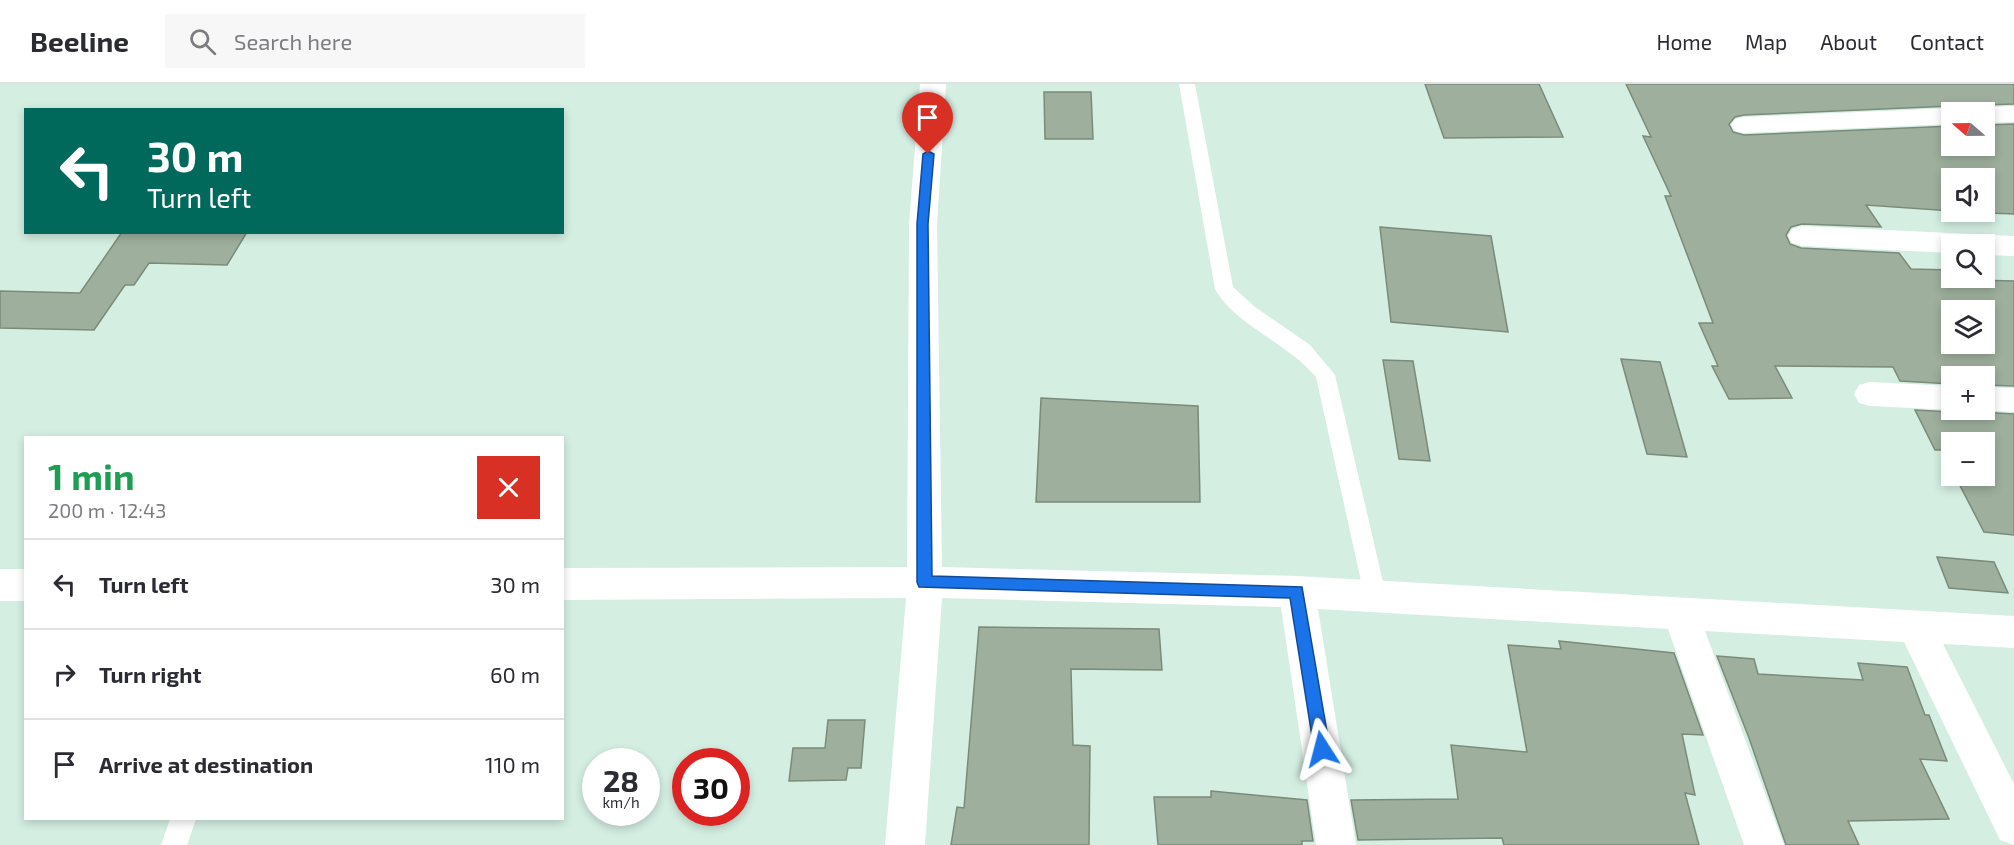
<!DOCTYPE html>
<meta charset="utf-8">
<style>
:root{--surface:#fff;--page:#f7f7f7;--text:#2b2b33;--muted:#7c7c81;--line:#e1e1e2}
body{margin:0;font-family:"Exo 2",sans-serif;background:var(--page);color:var(--text);height:100vh;display:flex;flex-direction:column;font-size:22px;white-space:nowrap}
*{box-sizing:border-box;margin:0}
p{font-size:20px;color:var(--muted)}
.icon{flex:none;width:33px;height:33px;fill:none;stroke:currentColor;stroke-width:2;stroke-linecap:round;stroke-linejoin:round}
.map{position:relative;flex:1;overflow:hidden}
.sheet{position:absolute;left:24px;top:352px;width:540px;height:384px;display:flex;flex-direction:column;background:var(--surface);border-radius:0px;box-shadow:0 3px 9px #0003}
.sheet>*{flex:none}
.banner{position:absolute;left:24px;top:24px;width:540px;height:126px;border-radius:0px;box-shadow:0 3px 9px #0003;background:#00695c;color:#fff;overflow:hidden}
.needle{width:39px;rotate:290deg}
.tools{position:absolute;left:1941px;top:18px;display:grid;gap:12px}
.tools a{display:grid;place-items:center;width:54px;height:54px;border-radius:0px;background:var(--surface);box-shadow:0 3px 9px #0003;font-size:30px}
.speed{position:absolute;left:582px;top:664px;display:flex;gap:12px;font-size:30px;font-weight:700;text-align:center}
.speed>*{display:grid;place-content:center;width:78px;height:78px;border-radius:50%;background:var(--surface);box-shadow:0 3px 9px #0003;line-height:1}
.speed small{font-size:15px;font-weight:400}
.speed .limit{border:9px solid #d22;background:#fff;color:#111}
.pin{position:absolute;display:grid;place-items:center;width:51px;height:51px;color:#fff;margin:-62px -26px;border-radius:50% 50% 50% 0;rotate:-45deg;box-shadow:0 0 6px #0007}
.pin .icon{rotate:45deg}
.me{position:absolute;width:66px;margin:-33px;rotate:351deg;stroke-linejoin:round;filter:drop-shadow(0 0 4px #0008)}
.turn{display:flex;align-items:center;gap:21px;height:126px;padding:0 24px;font-size:27px}
.turn .icon{width:78px;height:78px;stroke-width:2.5}
.turn b{display:block;font-size:42px;line-height:51px}
.round{display:grid;place-items:center;flex:none;width:63px;height:63px;border-radius:0px;background:var(--page)}
.summary{display:flex;align-items:center;justify-content:space-between;height:102px;padding:0 24px}
h1{font-size:36px;font-weight:700;line-height:45px;color:#1e9e55}
ul{padding:0;list-style:none}
li{display:flex;align-items:center;gap:18px;height:90px;padding:0 24px;border-top:2px solid var(--line)}
li div{flex:1}
li b{display:block;font-size:22px}
li em{font-style:normal}
header{display:flex;align-items:center;gap:36px;box-sizing:border-box;height:84px;padding:0 30px;background:var(--surface);border-bottom:2px solid var(--line)}
header strong{font-size:28px}
nav{display:flex;gap:33px;margin-inline-start:auto;font-size:21px}
.search{width:420px;height:54px;background:var(--page);display:flex;align-items:center;gap:15px;box-sizing:border-box;padding:0 21px;border-radius:0px;color:var(--muted);font-size:22px}
.map>svg:first-child{display:block}
.building{fill:#9eaf9d;stroke:#7b8b79;stroke-width:1.5;fill-rule:evenodd}
.lines{fill:none;stroke-linecap:round;stroke-linejoin:round}
.lane{fill:#fff;fill-rule:evenodd}
.street{fill:#fff;fill-rule:evenodd}
.route{fill:#1a73e8;stroke:#114b97;stroke-width:1.5}
</style>
<header>
<strong>Beeline</strong>
<div class="search"><svg class="icon" aria-label="search" viewBox="0 0 24 24"><circle cx="10" cy="10" r="6"/><path d="M15 15l6 6"/></svg>Search here</div>
<nav><a>Home</a><a>Map</a><a>About</a><a>Contact</a></nav>
</header>
<div class="map">
<svg width="2014" height="761" viewBox="0 0 2014 761">
<rect width="100%" height="100%" fill="#d4eee2"/>
<path class="building" d="M1425 0H1539L1563 53 1444 54Z
M1626 0H2014V20L1984 21 1971 28 1952 22 1744 31 1735 33 1729 40 1733 48 1744 51 1952 42V62H1984V41L2014 40V130L1965 128H1984V94H1952V127L1866 121 1881 143 1802 140 1791 143 1786 151 1790 160 1801 164 1899 169 1911 185 1952 186V194H1972L1974 196 2014 197V302L1984 301V292H1952V300L1900 297 1893 283 1775 282 1792 314 1729 315 1712 282H1718L1699 239H1713L1665 112H1671L1643 52 1651 53ZM1952 226H1984V260H1952Z
M1044 8H1091L1093 55H1045Z
M1380 143 1491 152 1508 248 1391 238Z
M122 148H247L227 181 149 179 134 201H125L94 246 0 244V207L80 209Z
M1621 275 1660 278 1687 373 1647 370Z
M1383 276 1413 277 1430 377 1399 375Z
M1041 314 1198 322 1200 418H1036Z
M1915 326 1952 328 1954 326H1976L1978 328 2014 330V451L1984 448 1955 392H1984V358H1952V385L1942 366H1935Z
M1937 473 1994 478 2008 509 1949 504Z
M979 543 1159 545 1162 586 1071 585 1073 661 1090 662 1089 761H951L957 723 964 724Z
M1559 557 1674 569 1703 651 1682 650 1695 711 1685 709 1699 761H1504L1502 754 1358 756 1351 716 1458 715 1451 661 1527 668 1508 561 1561 565Z
M1717 572 1754 575 1758 590 1863 596 1858 579 1907 583 1925 631H1929L1947 677 1920 675 1949 735 1848 737 1859 761H1786L1749 654Z
M828 636H865L861 684H848L846 696 789 697 793 664H825Z
M1211 707 1307 716 1313 757H1302V761H1158L1154 713H1211Z"/>
<g class="lines">
<path class="lane" d="M1179 0H1195L1233 203 1255 223 1310 261 1335 291 1386 511 1383 518 1375 521 1367 518 1364 511 1316 293C1288 259 1235 241 1215 205Z
M170 735H196L187 761H161Z"/>
<path class="street" d="M920 0H946L937 140 942 483 1297 492 2014 532V564L1943 560 2014 700V761L2000 756 1904 558 1705 547 1784 761H1744L1668 545 1318 525 1356 761H1316L1281 523 942 514 925 761H885L906 514 562 516V484L907 483 909 140Z
M2014 22V38L1984 39V28H1973L1984 23Z
M1952 24 1963 28H1952V40L1744 49 1735 47 1731 41 1735 35 1744 33Z
M1802 142 2014 152V172L1984 171V160H1952V169L1802 162 1792 159 1788 152 1792 145Z
M1870 298 1952 302V326H1955H1952L1870 322 1859 319 1854 310 1859 301Z
M1984 303 2014 304V328L1978 326H1984Z
M0 485H26V517H0Z"/>
</g>
<path class="route" d="M928 67 934 70 928 140 932 492 1302 503 1330 665 1327 670 1322 673 1316 670 1314 665 1290 514 919 503 917 498V140L923 70Z"/>
</svg>
<div class="tools">
<a><svg class="needle" viewBox="-14 -14 28 28"><path d="M0-13l5 13h-10z" fill="#e53935"/><path d="M0 13l5-13h-10z" fill="#7c7c81"/></svg></a>
<a><svg class="icon" aria-label="sound" viewBox="0 0 24 24"><path d="M4 9h4l5-4v14l-5-4H4zM17 9q2 3 0 6"/></svg></a>
<a><svg class="icon" aria-label="search" viewBox="0 0 24 24"><circle cx="10" cy="10" r="6"/><path d="M15 15l6 6"/></svg></a>
<a><svg class="icon" aria-label="layers" viewBox="0 0 24 24"><path d="M12 4l9 5-9 5-9-5zM3 14l9 5 9-5"/></svg></a>
<a>+</a>
<a>−</a>
</div>
<div class="speed"><div>28<small>km/h</small></div><div class="limit">30</div></div>
<div class="pin" style="left:928px;top:70px;background:#d93025"><svg class="icon" aria-label="arrive" viewBox="0 0 24 24"><path d="M6 21V4h12l-3 4 3 4H6"/></svg></div>
<svg class="me" style="left:1322px;top:665px" viewBox="-20 -20 40 40"><path d="M0-17L14 15 0 8-14 15z" fill="#1a73e8" stroke="#fff" stroke-width="4"/></svg>
<div class="banner">
<div class="turn"><svg class="icon" aria-label="left" viewBox="0 0 24 24"><path d="M17 20v-9H6M10 6l-5 5 5 5"/></svg><div><b>30 m</b>Turn left</div></div>
</div>
<section class="sheet">
<div class="summary"><div><h1>1 min</h1><p>200 m · 12:43</p></div><a class="round" style="background:#d93025;color:#fff"><svg class="icon" aria-label="close" viewBox="0 0 24 24"><path d="M6 6l12 12M18 6L6 18"/></svg></a></div>
<ul>
<li><svg class="icon" aria-label="left" viewBox="0 0 24 24"><path d="M17 20v-9H6M10 6l-5 5 5 5"/></svg><div><b>Turn left</b></div><em>30 m</em></li>
<li><svg class="icon" aria-label="right" viewBox="0 0 24 24"><path d="M7 20v-9h11M14 6l5 5-5 5"/></svg><div><b>Turn right</b></div><em>60 m</em></li>
<li><svg class="icon" aria-label="arrive" viewBox="0 0 24 24"><path d="M6 21V4h12l-3 4 3 4H6"/></svg><div><b>Arrive at destination</b></div><em>110 m</em></li>
</ul>
</section>
</div>
